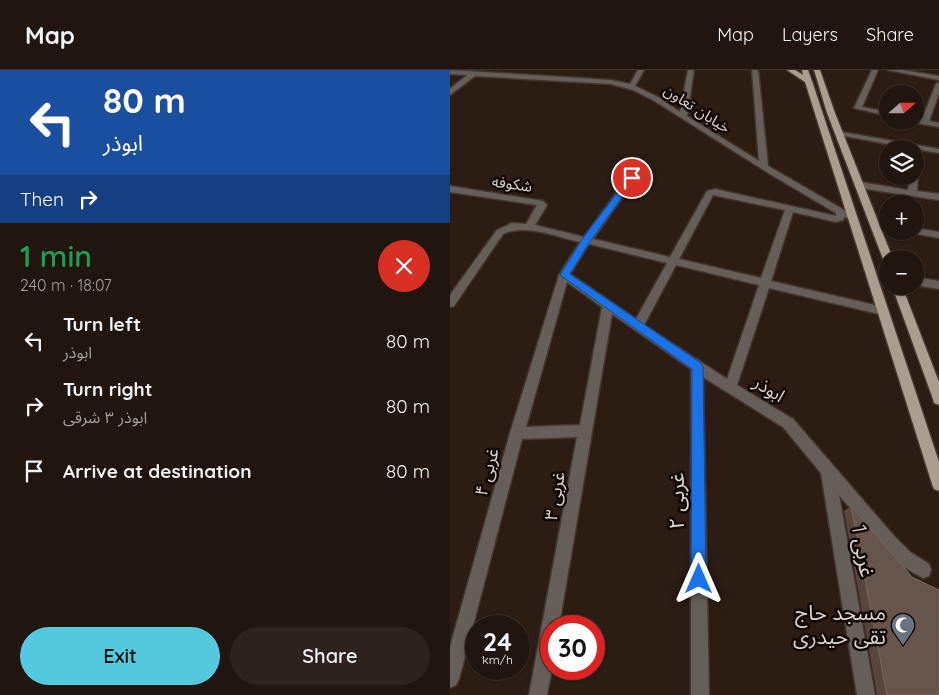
<!DOCTYPE html>
<meta charset="utf-8">
<style>
:root{--surface:#20150f;--page:#2d221d;--text:#f1f3f6;--muted:#a29f9e;--line:#3d342f;--accent:#55cadf}
body{margin:0;font-family:Quicksand,"Noto Sans Arabic",sans-serif;background:var(--page);color:var(--text);height:100vh;display:flex;flex-direction:column;font-size:19px;white-space:nowrap}
*{box-sizing:border-box;margin:0}
p{font-size:16px;color:var(--muted)}
.icon{flex:none;width:28px;height:28px;fill:none;stroke:currentColor;stroke-width:2;stroke-linecap:round;stroke-linejoin:round}
.map{position:relative;flex:1;overflow:hidden}
.sheet{display:flex;flex-direction:column;background:var(--surface);width:450px}
.sheet>*{flex:none}
.guide{background:#1a4fa0;color:#fff;overflow:hidden}
.needle{width:32px;rotate:69deg}
.controls{position:absolute;left:429px;top:15px;display:grid;gap:10px}
.controls a{display:grid;place-items:center;width:45px;height:45px;border-radius:50%;background:var(--surface);box-shadow:0 1px 4px #0004,0 0 0 1px var(--line);font-size:25px}
.speed{position:absolute;left:15px;top:545px;display:flex;gap:10px;font-size:25px;font-weight:700;text-align:center}
.speed>*{display:grid;place-content:center;width:65px;height:65px;border-radius:50%;background:var(--surface);box-shadow:0 1px 4px #0004,0 0 0 1px var(--line);line-height:1}
.speed small{font-size:12px;font-weight:400}
.speed .limit{border:8px solid #d22;background:#fff;color:#111}
.pin{position:absolute;display:grid;place-items:center;width:42px;height:42px;color:#fff;margin:-21px;border:2px solid #fff;border-radius:50%;box-shadow:0 1px 5px #0007}
.me{position:absolute;width:55px;margin:-28px;rotate:0deg;stroke-linejoin:round;filter:drop-shadow(0 0 4px #0008)}
.turn{display:flex;align-items:center;gap:18px;height:105px;padding:0 20px;font-size:22px}
.turn .icon{width:65px;height:65px;stroke-width:2.5}
.turn b{display:block;font-size:35px;line-height:42px}
.then{display:flex;align-items:center;height:48px;padding:0 20px;background:#0003;gap:10px;font-size:19px}
.round{display:grid;place-items:center;flex:none;width:52px;height:52px;border-radius:26px;background:var(--page)}
.head{display:flex;align-items:center;justify-content:space-between;height:85px;padding:0 20px}
h1{font-size:30px;font-weight:600;line-height:38px;color:#1e9e55}
.cta{display:flex;gap:10px;margin-top:auto;padding:10px 20px}
.cta a{flex:1;height:58px;border-radius:30px;background:var(--accent);color:#111;font-size:20px;font-weight:600;line-height:58px;text-align:center}
.cta a+a{background:var(--page);color:var(--text)}
ul{padding:0;list-style:none}
li{display:flex;align-items:center;gap:15px;height:65px;padding:0 20px}
li div{flex:1}
li b{display:block;font-size:19px}
li em{font-style:normal}
header{display:flex;align-items:center;gap:30px;box-sizing:border-box;height:70px;padding:0 25px;background:var(--surface);border-bottom:1px solid var(--line)}
header strong{font-size:24px}
nav{display:flex;gap:28px;margin-inline-start:auto;font-size:18px}
main{display:flex;flex:1;min-height:0}
.map>svg:first-child{display:block}
.lines{fill:none;stroke-linecap:round;stroke-linejoin:round}
.minor-casing{stroke:#44362e;stroke-width:3}
.major-casing{stroke:#44362e;stroke-width:3}
.minor{fill:#665f59;fill-rule:evenodd}
.major{fill:#ac9d91;fill-rule:evenodd}
.wall{fill:#56463d}
.building{fill:#65554c;stroke:#786960}
.route{fill:#1a73e8;stroke:#114b97}
.labels{text-anchor:middle;stroke-width:5;stroke-linejoin:round;paint-order:stroke}
.far-street-label{font-size:15px;fill:#ddd3cd;stroke:#0f0805}
.street-label{font-size:18px;fill:#ddd3cd;stroke:#0f0805}
.near-street-label{font-size:21px;fill:#ddd3cd;stroke:#0f0805}
.near-poi-label{font-size:21px;fill:#ddd3cd;stroke:#0f0805;text-anchor:end}
</style>
<header>
<strong>Map</strong>
<nav><a>Map</a><a>Layers</a><a>Share</a></nav>
</header>
<main>
<section class="sheet">
<div class="guide">
<div class="turn"><svg class="icon" aria-label="left" viewBox="0 0 24 24"><path d="M17 20v-9H6M10 6l-5 5 5 5"/></svg><div><b>80 m</b>ابوذر</div></div>
<div class="then">Then<svg class="icon" aria-label="right" viewBox="0 0 24 24"><path d="M7 20v-9h11M14 6l5 5-5 5"/></svg></div>
</div>
<div class="head"><div><h1>1 min</h1><p>240 m · 18:07</p></div><a class="round" style="background:#d93025;color:#fff"><svg class="icon" aria-label="close" viewBox="0 0 24 24"><path d="M6 6l12 12M18 6L6 18"/></svg></a></div>
<ul>
<li><svg class="icon" aria-label="left" viewBox="0 0 24 24"><path d="M17 20v-9H6M10 6l-5 5 5 5"/></svg><div><b>Turn left</b><p>ابوذر</p></div><em>80 m</em></li>
<li><svg class="icon" aria-label="right" viewBox="0 0 24 24"><path d="M7 20v-9h11M14 6l5 5-5 5"/></svg><div><b>Turn right</b><p>ابوذر ۳ شرقی</p></div><em>80 m</em></li>
<li><svg class="icon" aria-label="arrive" viewBox="0 0 24 24"><path d="M6 21V4h12l-3 4 3 4H6"/></svg><div><b>Arrive at destination</b></div><em>80 m</em></li>
</ul>
<div class="cta"><a>Exit</a><a>Share</a></div>
</section>
<div class="map">
<svg width="489" height="625" viewBox="0 0 489 625">
<rect width="100%" height="100%" fill="#2b1c14"/>
<g class="lines">
<g class="minor-casing">
<path id="minor" d="M0 0 161 10 180 14 188 0H194L185 16 208 27 230 42 238 0H244L237 46 309 91 302 0H308L318 96 408 148 403 151 395 147 393 150 386 152 343 142 321 211 433 237 439 241 433 245 319 218 287 315 343 349 445 467 460 482 479 494 481 500 479 506 473 508 448 494 389 425 425 625H407L371 403 333 357 253 307 259 625H241V299L162 244 109 556H101L102 599 97 625H79L127 367 72 369 9 609 6 615 0 618V577L60 363 109 205 130 172C107 167 76 153 53 164L4 236 0 237V225L47 160 62 153 76 154 87 135 0 122V116L93 131 97 135 85 155 134 167 179 106H185L186 108 143 169 220 187 257 121 265 119 386 146V143L320 104 203 30 183 20 161 14 25 6 0 25V19L17 5 0 4ZM263 125 335 140 311 208 229 189ZM139 174 217 193 186 249 120 204ZM226 195 309 215 277 309 194 255ZM117 212 152 237 130 355 76 357Z
M422 0H428L412 37 438 42V46L404 38Z
M438 0H453L489 6V10Z
M489 12V23L479 51 489 53V57L462 52 465 51V48L472 49 486 14Z
M386 61 489 79V83L471 80 469 95 465 97V79L389 65H386Z
M465 104 468 106 467 121 489 124V130L410 118 406 115 410 112 458 120 460 106H465Z
M424 150 438 153V159L421 155V151Z
M465 158 489 162V168L462 163 460 161H465Z
M465 207 489 211V219L465 215Z"/>
</g>
<g class="major-casing">
<path id="major" d="M337 0H345L353 5 352 0H358L362 11 489 392V421L484 419 482 414 355 12Z
M364 0H370L385 43 443 189H438V192L433 189 377 43Z
M442 216H452L489 312V335L484 333 483 329Z"/>
</g>
<use href="#minor" class="minor"/>
<use href="#major" class="major"/>
</g>
<path class="wall" d="M401 436 462 507 489 625H427L394 441Z"/>
<path class="building" d="M401 436 462 507 489 520V625H437Z"/>
<path class="route" d="M179 107 186 108 139 173 120 204 251 293 253 297 256 509 254 514 249 517 244 514 241 509 242 299 110 205 133 168Z"/>
<defs>
<g id="mosque-pin" transform="scale(1.25)"><path d="M0 17L-7.5 6A9.5 9.5 0 1 1 7.5 6Z" fill="#6b7280" stroke="#0f0805"/><path d="M3.5-4.9A6 6 0 1 0 3.5 4.9A5 5 0 1 1 3.5-4.9Z" fill="#fff"/></g>
</defs>
<g fill-rule="evenodd">
<use href="#mosque-pin" x="453" y="555"/>
</g>
<g class="labels">
<g class="far-street-label">
<text transform="translate(247 39) rotate(33)" y="5">خیابان تعاون</text>
<text transform="translate(62 114) rotate(8)" y="5">شکوفه</text>
</g>
<g class="street-label">
<text transform="translate(319 319) rotate(32)" y="6">ابوذر</text>
<text transform="translate(37 402) rotate(-75)" y="6">غربی ۴</text>
<text transform="translate(105 426) rotate(-80)" y="6">غربی ۳</text>
</g>
<g class="near-street-label">
<text transform="translate(227 431) rotate(-90)" y="7">غربی ۲</text>
<text transform="translate(413 481) rotate(80)" y="7">غربی 1</text>
</g>
<g class="near-poi-label">
<text x="436" y="550">مسجد حاج<tspan x="436" dy="24">تقی حیدری</tspan></text>
</g>
</g>
</svg>
<div class="controls">
<a><svg class="needle" viewBox="-14 -14 28 28"><path d="M0-13l5 13h-10z" fill="#e53935"/><path d="M0 13l5-13h-10z" fill="#a29f9e"/></svg></a>
<a><svg class="icon" aria-label="layers" viewBox="0 0 24 24"><path d="M12 4l9 5-9 5-9-5zM3 14l9 5 9-5"/></svg></a>
<a>+</a>
<a>−</a>
</div>
<div class="speed"><div>24<small>km/h</small></div><div class="limit">30</div></div>
<div class="pin" style="left:182px;top:108px;background:#d93025"><svg class="icon" aria-label="arrive" viewBox="0 0 24 24"><path d="M6 21V4h12l-3 4 3 4H6"/></svg></div>
<svg class="me" style="left:249px;top:509px" viewBox="-20 -20 40 40"><path d="M0-17L14 15 0 8-14 15z" fill="#1a73e8" stroke="#fff" stroke-width="4"/></svg>
</div>
</main>
